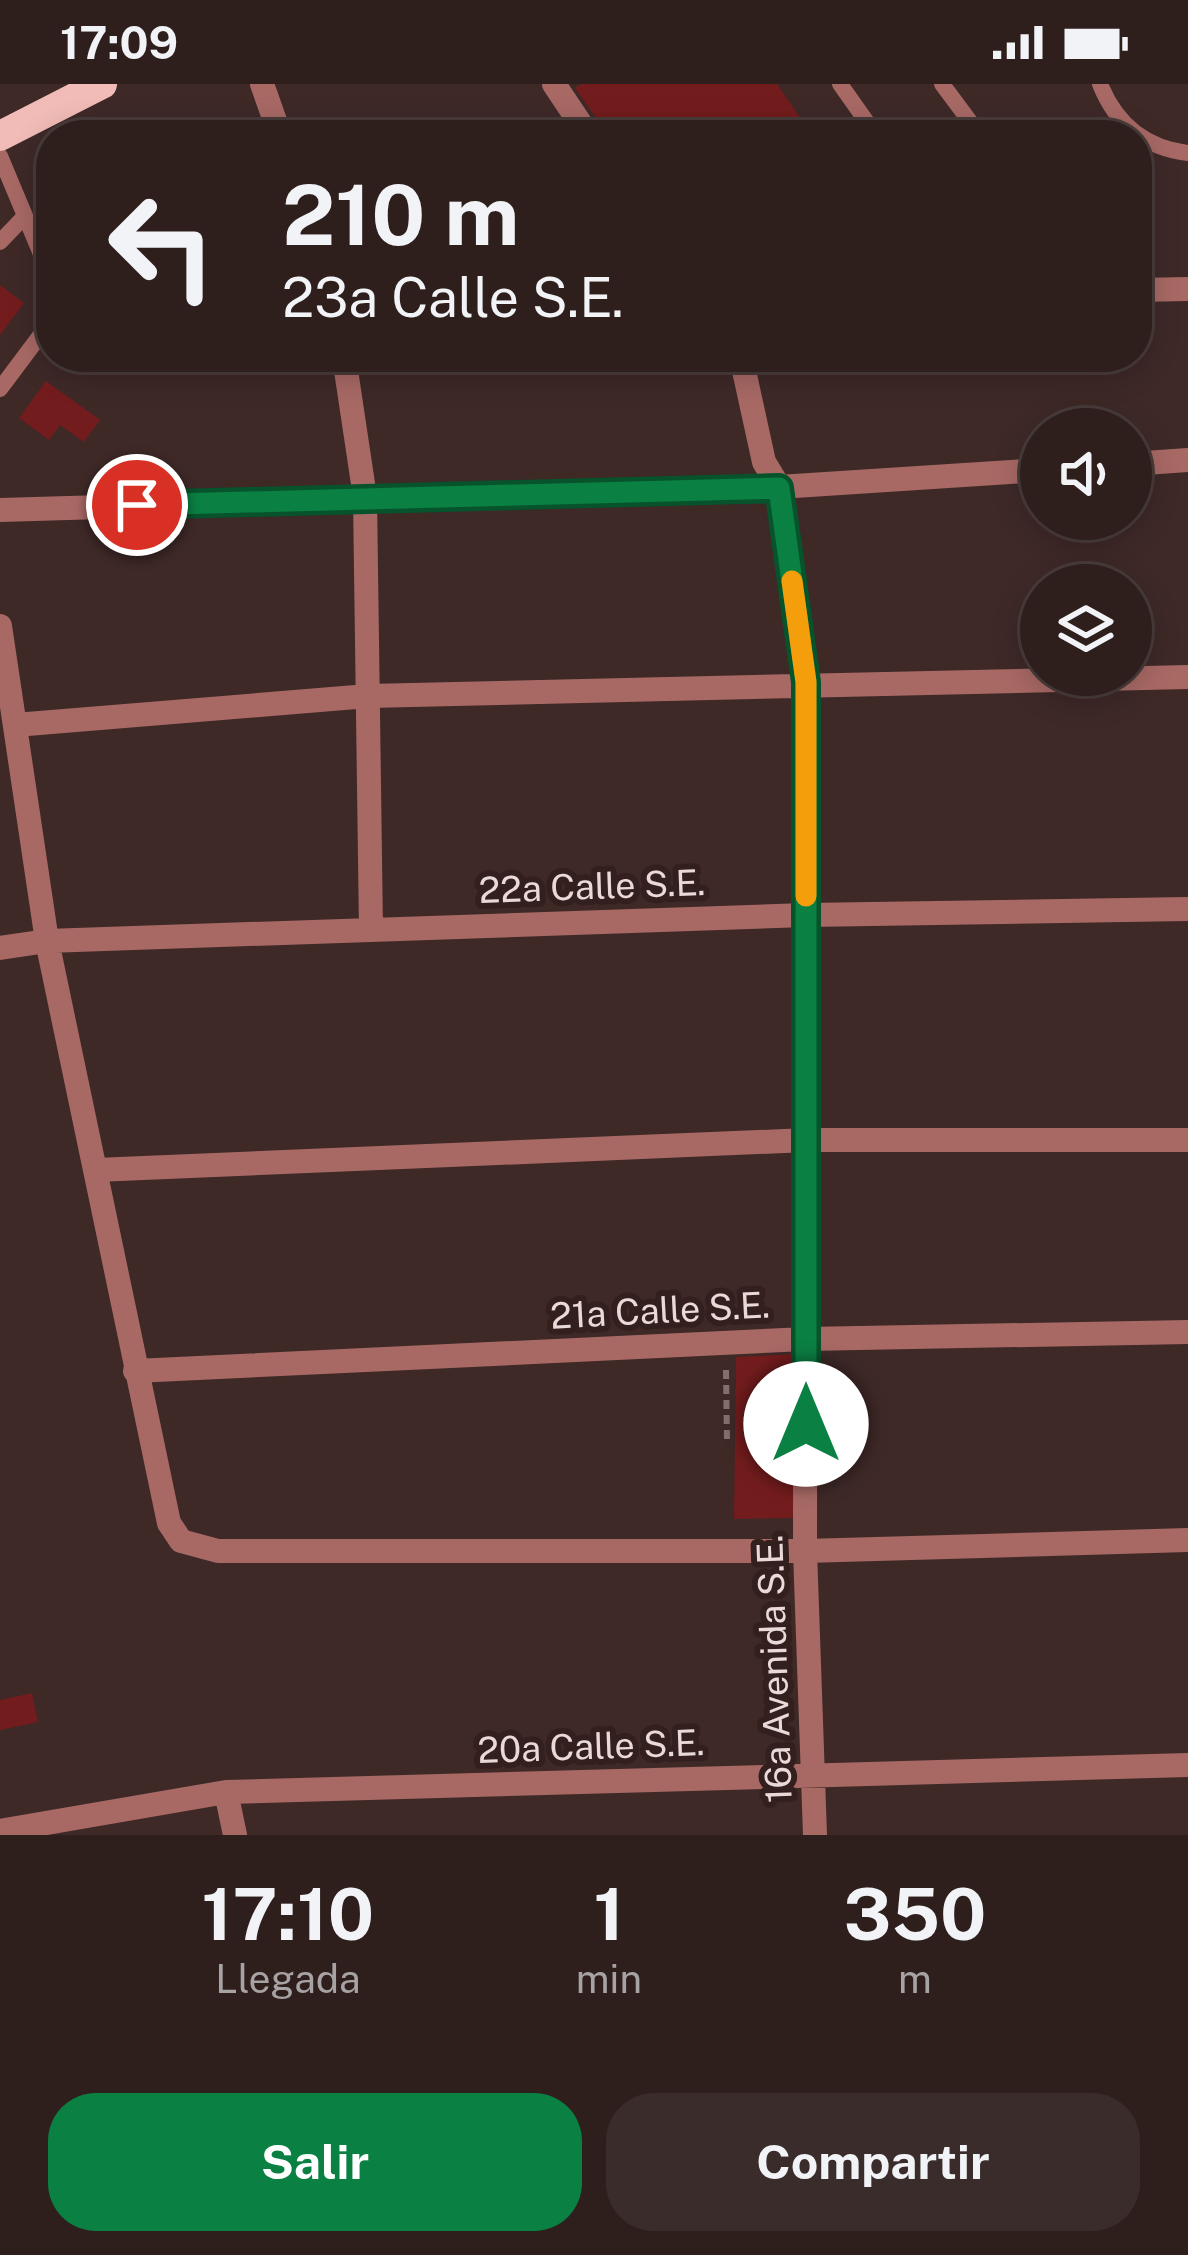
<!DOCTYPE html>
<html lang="es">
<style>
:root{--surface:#2e1f1d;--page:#3a2c2a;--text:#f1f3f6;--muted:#a7a2a4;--line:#493d3b;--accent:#0b8043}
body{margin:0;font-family:"Public Sans",sans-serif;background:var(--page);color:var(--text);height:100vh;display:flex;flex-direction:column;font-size:45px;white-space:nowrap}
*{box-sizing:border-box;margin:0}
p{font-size:39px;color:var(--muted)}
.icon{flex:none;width:66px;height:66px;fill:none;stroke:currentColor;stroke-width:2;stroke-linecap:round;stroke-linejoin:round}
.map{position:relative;height:1751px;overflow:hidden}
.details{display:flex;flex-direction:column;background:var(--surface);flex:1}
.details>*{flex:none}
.guide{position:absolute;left:36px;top:36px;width:1116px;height:252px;border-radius:48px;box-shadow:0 6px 30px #0003,0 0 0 3px var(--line);background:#2e1f1d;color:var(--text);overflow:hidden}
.tools{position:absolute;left:1020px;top:324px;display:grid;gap:24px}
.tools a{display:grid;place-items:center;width:132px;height:132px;border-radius:50%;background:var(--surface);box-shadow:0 6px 30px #0003,0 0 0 3px var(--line);font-size:60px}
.pin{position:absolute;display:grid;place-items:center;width:102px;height:102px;color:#fff;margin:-51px;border:6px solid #fff;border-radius:50%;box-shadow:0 3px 12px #0007}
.me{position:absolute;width:132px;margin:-66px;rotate:0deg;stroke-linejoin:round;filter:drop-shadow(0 0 9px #0008)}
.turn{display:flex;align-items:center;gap:42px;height:252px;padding:0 48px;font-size:54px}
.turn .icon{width:156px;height:156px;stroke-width:2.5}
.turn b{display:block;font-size:84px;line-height:102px}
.eta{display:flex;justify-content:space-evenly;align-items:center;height:204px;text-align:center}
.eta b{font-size:72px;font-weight:700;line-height:84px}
.cta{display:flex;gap:24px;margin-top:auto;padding:24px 48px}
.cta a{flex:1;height:138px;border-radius:48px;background:var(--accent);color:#fff;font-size:48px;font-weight:700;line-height:138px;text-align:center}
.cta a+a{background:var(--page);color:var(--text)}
.status{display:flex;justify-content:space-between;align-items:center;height:84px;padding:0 60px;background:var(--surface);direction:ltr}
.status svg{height:33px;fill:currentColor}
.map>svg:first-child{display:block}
.building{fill:#731c1d}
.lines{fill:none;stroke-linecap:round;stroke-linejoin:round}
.path{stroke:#826f6e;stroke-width:6;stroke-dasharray:9 6;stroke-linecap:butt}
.service{stroke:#a86965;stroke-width:16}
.minor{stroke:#a86965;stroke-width:24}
.primary{stroke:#f1bcb7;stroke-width:30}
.route-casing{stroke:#07532c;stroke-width:30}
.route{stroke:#0b8043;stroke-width:21}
.slow{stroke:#f59e0b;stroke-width:21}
.labels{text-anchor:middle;stroke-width:12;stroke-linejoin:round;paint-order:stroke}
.street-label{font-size:36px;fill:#e9dad9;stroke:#331f1d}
</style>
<div class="status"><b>17:09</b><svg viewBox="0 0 49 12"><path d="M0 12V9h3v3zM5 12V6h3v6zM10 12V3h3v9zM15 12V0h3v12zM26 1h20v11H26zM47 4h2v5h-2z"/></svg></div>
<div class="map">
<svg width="1188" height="1751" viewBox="0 0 1188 1751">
<rect width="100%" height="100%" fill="#3e2927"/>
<path class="building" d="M581 0H777L812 51H608L575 4Z
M0 201 24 219 0 251Z
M46 297 100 336 84 358 60 341 49 356 19 334Z
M795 1270 794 1434 734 1435 736 1273Z
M32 1609 38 1638 0 1646V1616Z"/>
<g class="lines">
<path class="path" d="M726 1286 727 1359"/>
<path class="service" d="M840 0 876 51
M942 0 980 51
M1100 0C1116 40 1145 64 1188 69
M0 72 51 194
M0 158 24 133
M0 305 51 237"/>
<path class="minor" d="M262 0 280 51
M554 0 588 51
M1137 206 1188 205
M344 273 365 413 371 846
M741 273 764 378 779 403 806 598 805 1467 815 1751
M1131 380 1188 376
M0 426 779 403 1041 386
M0 542 47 857 169 1439 181 1457 218 1467H805L1188 1456
M15 641 368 612 1188 593
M0 864 47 857 806 831 1188 825
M96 1086 807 1056H1188
M135 1287 806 1255 1188 1248
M226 1708 235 1751
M0 1747 226 1708 1188 1681"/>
<path class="primary" d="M0 52 102 0"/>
</g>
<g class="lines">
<g class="route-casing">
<path id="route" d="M137 421 779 404 806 598V1340"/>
</g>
<use href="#route" class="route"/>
<path class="slow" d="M792 497 806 598V812"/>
</g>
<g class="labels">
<g class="street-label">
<text transform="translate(592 802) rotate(-2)" y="13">22a Calle S.E.</text>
<text transform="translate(660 1226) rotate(-3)" y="13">21a Calle S.E.</text>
<text transform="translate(774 1585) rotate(-92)" y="13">16a Avenida S.E.</text>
<text transform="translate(591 1662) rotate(-2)" y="13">20a Calle S.E.</text>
</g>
</g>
</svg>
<div class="tools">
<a><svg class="icon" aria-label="sound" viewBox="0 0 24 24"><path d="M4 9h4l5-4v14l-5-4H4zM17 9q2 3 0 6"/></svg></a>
<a><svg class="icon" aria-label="layers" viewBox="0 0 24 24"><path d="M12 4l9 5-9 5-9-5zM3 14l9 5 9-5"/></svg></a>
</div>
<div class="pin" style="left:137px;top:421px;background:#d93025"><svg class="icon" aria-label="arrive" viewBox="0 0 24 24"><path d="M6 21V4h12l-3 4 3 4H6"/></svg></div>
<svg class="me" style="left:806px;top:1340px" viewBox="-20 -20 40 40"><circle r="19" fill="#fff"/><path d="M0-13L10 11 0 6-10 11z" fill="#0b8043"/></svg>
<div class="guide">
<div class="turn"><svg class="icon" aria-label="left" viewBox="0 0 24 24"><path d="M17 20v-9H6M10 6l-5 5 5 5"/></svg><div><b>210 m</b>23a Calle S.E.</div></div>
</div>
</div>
<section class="details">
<div class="eta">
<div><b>17:10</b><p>Llegada</p></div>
<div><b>1</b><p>min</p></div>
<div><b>350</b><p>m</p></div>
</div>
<div class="cta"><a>Salir</a><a>Compartir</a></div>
</section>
